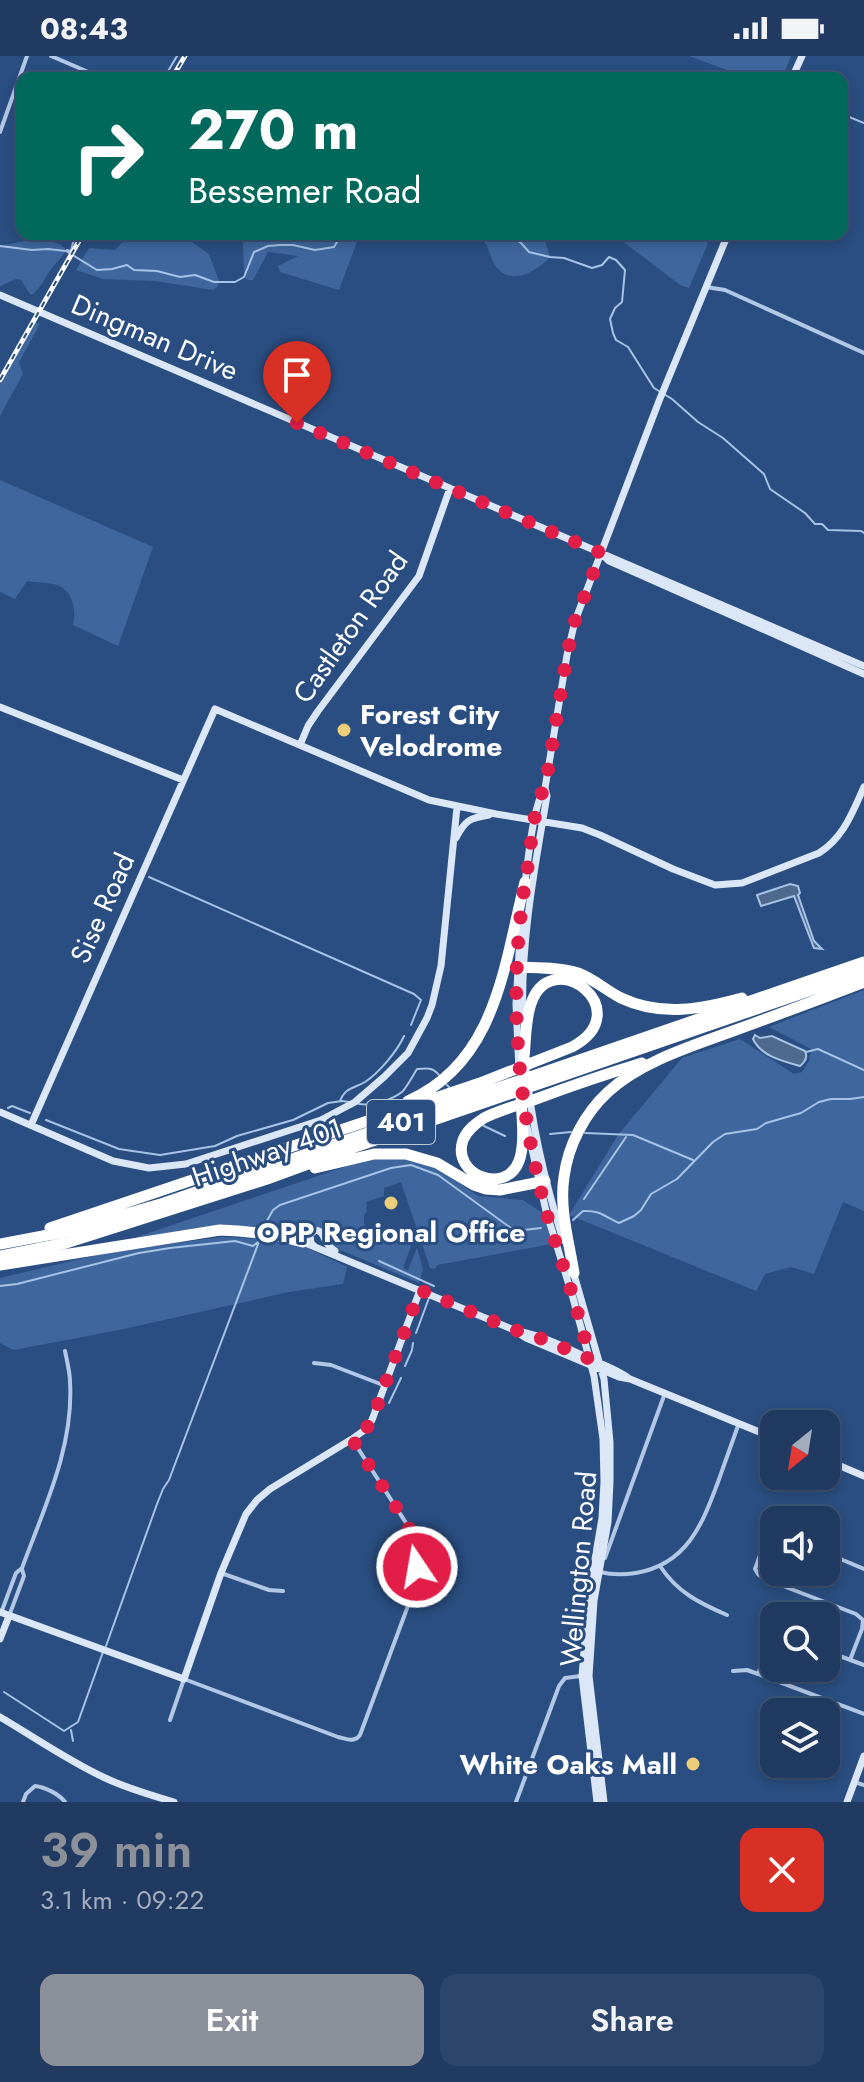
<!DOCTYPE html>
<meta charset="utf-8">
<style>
:root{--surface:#203a61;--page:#2d456a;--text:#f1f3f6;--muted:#a2adbd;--line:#3d5476;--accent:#8c9099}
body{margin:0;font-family:Jost,sans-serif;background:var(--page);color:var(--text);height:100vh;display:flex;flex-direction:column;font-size:30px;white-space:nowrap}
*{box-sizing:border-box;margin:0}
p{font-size:26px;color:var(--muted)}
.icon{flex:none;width:44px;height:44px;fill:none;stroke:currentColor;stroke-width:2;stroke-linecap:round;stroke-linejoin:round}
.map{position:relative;height:1746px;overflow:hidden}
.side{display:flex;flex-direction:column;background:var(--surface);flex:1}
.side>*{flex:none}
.hud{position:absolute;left:16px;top:16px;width:832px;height:168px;border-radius:16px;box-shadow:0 4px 12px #0003,0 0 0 2px var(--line);background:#00695c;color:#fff;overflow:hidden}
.needle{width:52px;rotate:210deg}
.controls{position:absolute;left:760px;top:1354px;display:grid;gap:16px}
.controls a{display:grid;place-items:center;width:80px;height:80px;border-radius:16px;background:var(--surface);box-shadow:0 4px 12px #0003,0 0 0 2px var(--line);font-size:40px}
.pin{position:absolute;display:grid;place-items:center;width:68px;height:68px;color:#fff;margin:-82px -34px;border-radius:50% 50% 50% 0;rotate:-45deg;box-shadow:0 0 8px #0007}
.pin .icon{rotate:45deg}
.me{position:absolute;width:88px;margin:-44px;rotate:348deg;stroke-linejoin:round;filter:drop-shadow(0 0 6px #0008)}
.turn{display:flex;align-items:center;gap:28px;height:168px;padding:0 40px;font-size:36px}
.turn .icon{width:104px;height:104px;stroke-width:2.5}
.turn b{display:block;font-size:56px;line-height:68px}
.round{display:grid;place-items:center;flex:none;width:84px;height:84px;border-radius:16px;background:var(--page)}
.headline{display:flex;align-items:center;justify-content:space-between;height:136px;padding:0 40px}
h1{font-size:48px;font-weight:600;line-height:60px;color:var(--accent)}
.action{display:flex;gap:16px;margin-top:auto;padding:16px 40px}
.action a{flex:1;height:92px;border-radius:16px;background:var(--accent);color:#fff;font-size:32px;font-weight:600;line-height:92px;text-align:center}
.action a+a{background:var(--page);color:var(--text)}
.status{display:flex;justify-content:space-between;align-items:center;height:56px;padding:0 40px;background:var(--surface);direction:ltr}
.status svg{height:22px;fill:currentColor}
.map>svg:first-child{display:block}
.green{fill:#3f679e}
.water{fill:#4f698e;stroke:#a7c3e6;stroke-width:2}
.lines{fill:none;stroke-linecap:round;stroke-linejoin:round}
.stream{stroke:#a7c3e6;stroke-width:2}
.street{stroke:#b2c8e6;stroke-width:4}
.secondary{stroke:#dbe6f6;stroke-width:7}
.highway{stroke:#fff;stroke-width:11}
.rail-casing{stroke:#fff;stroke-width:5}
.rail{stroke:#2a4e81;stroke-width:2;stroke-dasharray:6;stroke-linecap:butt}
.route{stroke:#e11d48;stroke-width:14;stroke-dasharray:0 25.2}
.poi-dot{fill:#eccd79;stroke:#2a4e81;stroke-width:3}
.labels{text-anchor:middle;stroke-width:6;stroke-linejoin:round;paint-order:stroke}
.shield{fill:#2a4e81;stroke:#bfcad9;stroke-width:2}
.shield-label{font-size:26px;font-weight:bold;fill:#fff}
.street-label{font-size:28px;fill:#fff;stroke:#2a4e81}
.poi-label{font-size:28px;font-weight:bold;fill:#fff;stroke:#2a4e81;text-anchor:start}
</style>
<div class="status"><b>08:43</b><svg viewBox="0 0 49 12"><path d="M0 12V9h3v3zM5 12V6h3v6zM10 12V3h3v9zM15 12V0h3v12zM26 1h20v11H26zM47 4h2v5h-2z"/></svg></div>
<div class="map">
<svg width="864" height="1746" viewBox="0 0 864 1746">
<rect width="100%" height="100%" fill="#2a4e81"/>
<path class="green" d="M689 0H791L782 22H749Z
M130 178H180L209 198 219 225 218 230 213 234 155 225 103 223 76 214 89 192 115 194Z
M261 178H360L339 234 280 216 278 210 298 200 268 196 253 224H248L244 221 243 186 258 182Z
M474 178H537V183L545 185 550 201C538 214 515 229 499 214 487 202 492 185 474 178Z
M613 178H712L689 232 680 229Z
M30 184C43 185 58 183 66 194 61 203 54 208 49 216 44 224 41 231 33 238H30L21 224 16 223 0 230V190Z
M35 266 40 268 19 306 23 318 0 360V329Z
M0 424 153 491 118 590 73 569C77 553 72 531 53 528 45 526 36 527 27 525L15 543 0 536Z
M864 934V1155L843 1146 814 1218 791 1211 765 1218 756 1235 569 1159 618 1079 682 1002 740 983 794 1018 802 1016 809 1005 811 993 769 971Z
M407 1101 434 1110 478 1140 523 1144 544 1158 552 1188 437 1209 436 1212 433 1213 430 1212 401 1126 384 1132V1140L366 1146 367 1155 364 1159V1166L371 1189 403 1179 402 1172 410 1171 414 1182 403 1212 408 1214 417 1192 423 1213 419 1227 331 1190 322 1173 316 1170 307 1177H303L284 1166 281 1171 297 1181 274 1174 234 1169 128 1184 368 1103Z
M223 1181 274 1184 305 1191 347 1211 343 1228 289 1236 119 1274 14 1294 0 1287V1222L119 1194Z"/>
<path class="water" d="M790 828 798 830 800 837 798 839 814 885 822 893 814 892 794 840 761 850 757 839Z
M755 979 760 982 772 980 805 995C808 1001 805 1006 800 1010 782 1005 761 1000 753 983Z"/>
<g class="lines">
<path class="stream" d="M164 22 177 0
M842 58 864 67
M508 178 521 187 529 196 550 201 564 202 592 212 602 209 609 201 616 204 625 214 622 246 615 252 610 263 613 277 616 284 628 291 654 332 672 343 698 366 723 382 764 418 770 433 805 457 815 468H822L828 474 861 475 864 477
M0 190 32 194 48 193 66 195 97 214 112 213 127 209 134 214 157 215 180 221 195 219 214 226H235L244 221 254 196 268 190 280 189H293L315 194 334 191 342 178
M67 194 71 195 75 178
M149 821 414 938 421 944 411 969
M806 996 818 993 864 1014
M447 1029 449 1031
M340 1045C346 1031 353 1033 365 1026 379 1017 398 994 404 980
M359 1048C372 1050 393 1044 403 1035 408 1029 413 1020 417 1013 426 1012 433 1011 439 1019
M8 1052 12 1050 30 1057
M46 1064 119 1093 160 1099 215 1090 237 1080 293 1064 328 1047 342 1045 349 1046
M484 1070 505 1080
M585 1077 633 1079 693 1104
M550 1078 571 1076
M584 1143 626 1081
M573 1164 583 1155C600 1154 604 1160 619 1167L634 1160 641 1154 651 1138 677 1123 713 1086 725 1078 757 1073 766 1067 801 1057 819 1046 831 1043H850L864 1041
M264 1170 273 1154 280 1149 391 1112 411 1109 438 1119 515 1175 541 1172
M379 1205 434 1230
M0 1230 17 1228 139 1197 170 1192 235 1185 253 1190 258 1186
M416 1277 429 1242
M405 1310 412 1294 413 1287
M389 1347 401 1322
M106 1590 157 1448 163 1433 169 1424 260 1183
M4 1636 64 1675 78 1666 103 1596
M71 1674 73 1685"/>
<path class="street" d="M51 0 93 18H106
M0 76 27 0
M706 231 725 234 864 297
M314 1307 331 1309 383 1329
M774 1477C763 1484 760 1501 755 1513L758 1518 765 1523 856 1558 863 1564 862 1573 850 1604
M826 1497 864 1513
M605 1502 665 1337
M660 1510C677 1536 699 1547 727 1559
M600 1516C612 1519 623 1519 636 1517 687 1508 702 1469 718 1426 725 1406 732 1387 739 1367
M221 1517 269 1534 283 1535
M1 1557 16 1517 22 1512C44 1452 74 1391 70 1326 70 1316 67 1305 65 1295
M9 1560 24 1520 22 1513
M774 1581 770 1586 758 1618 864 1658
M826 1595 864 1609
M733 1615 747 1614 758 1618
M170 1664 184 1623 338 1681C347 1683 354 1687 360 1679L412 1539 417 1507 415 1488 408 1470 352 1383
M854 1726 864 1729
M23 1746 26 1738 35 1730C45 1731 59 1738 65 1746
M516 1746 559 1630 565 1622 581 1620"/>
<path class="secondary" d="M792 22 802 0
M0 239 601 497 609 505 625 512 864 618
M603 498 864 610
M0 651 183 724
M300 689 308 670 318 655 419 520 450 432
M456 782C465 764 470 762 489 759
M525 827C528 805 533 748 545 732
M523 965C520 889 534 815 547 740L545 732 567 599 575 565 659 345 728 178
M525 1005C532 1071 544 1122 563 1184
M519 1015 516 948 521 864
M0 1056 113 1105 149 1112 186 1108 321 1064 355 1046 384 1021 408 997 427 962 432 949 441 910 457 751
M31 1069 215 653 429 744 496 758 582 772 600 779 673 813 715 829 742 827 819 797C844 781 852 757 864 731
M527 1071 546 1155 573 1242 594 1320 603 1383 604 1426 602 1462 588 1544 582 1620 597 1746
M303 1186 514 1274 526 1282 619 1321 630 1323
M315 1191 311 1187 310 1179 315 1174C326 1175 323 1189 335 1195
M573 1215 604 1323 610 1386V1426L608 1466 594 1545 589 1620 604 1746
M518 1275C543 1280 567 1292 590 1303 604 1309 618 1314 630 1323L774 1382
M826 1404 864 1420
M0 1556 184 1623 221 1517 246 1458 257 1444 270 1433 352 1383 366 1373 372 1364 420 1234
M0 1583 9 1560
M0 1661C34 1681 67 1704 103 1721 126 1732 150 1739 174 1746
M847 1746 864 1700"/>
<path class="highway" d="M517 911C537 912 559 911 578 917 594 923 607 935 621 942 661 961 702 953 742 942
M521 1037C521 1057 526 1086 519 1105 506 1140 451 1119 463 1084 467 1074 475 1068 484 1062 500 1054 519 1049 536 1043 571 1030 606 1018 642 1007
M408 1045C497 1006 504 908 525 826
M315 1112 374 1098H406L437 1107 474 1129 486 1133 500 1134 545 1125
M50 1172 480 1027 572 991C639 955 554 889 532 945 525 962 526 983 524 1001
M0 1188 64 1176 164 1147 864 906
M0 1200 66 1187 267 1123 346 1094 864 916
M0 1209 220 1174C251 1175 274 1178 303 1186
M574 1217C569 1186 559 1152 564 1121 568 1089 585 1057 608 1036 640 1006 692 990 733 975 777 959 820 943 864 926"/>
<g class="rail-casing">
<path id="rail" d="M172 22 185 0
M0 324 83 178"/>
</g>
<use href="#rail" class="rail"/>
</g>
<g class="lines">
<path class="route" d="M297 367 601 497 575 565 567 599 545 732C534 746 531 790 528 809 507 926 515 1036 545 1151 550 1171 557 1190 563 1209 573 1240 582 1271 590 1303L528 1277 514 1274 420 1234 372 1364 366 1373 352 1383 408 1470 415 1488 417 1511"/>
</g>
<g class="poi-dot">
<circle cx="344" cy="674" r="8"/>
<circle cx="391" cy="1147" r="8"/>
<circle cx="693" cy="1708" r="8"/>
</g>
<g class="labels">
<rect class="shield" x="367" y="1044" width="68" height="44" rx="6"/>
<g class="shield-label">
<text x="401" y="1075">401</text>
</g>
<g class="street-label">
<text transform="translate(155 281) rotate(23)" y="10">Dingman Drive</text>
<text transform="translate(350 571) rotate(-55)" y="10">Castleton Road</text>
<text transform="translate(102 852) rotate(-66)" y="10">Sise Road</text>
<text transform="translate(267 1096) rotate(-19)" y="10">Highway 401</text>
<text transform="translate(578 1513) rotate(-85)" y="10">Wellington Road</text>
</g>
<g class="poi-label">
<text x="360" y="668">Forest City<tspan x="360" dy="32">Velodrome</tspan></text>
<text x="391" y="1186" text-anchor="middle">OPP Regional Office</text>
<text x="677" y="1718" text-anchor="end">White Oaks Mall</text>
</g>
</g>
</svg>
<div class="controls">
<a><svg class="needle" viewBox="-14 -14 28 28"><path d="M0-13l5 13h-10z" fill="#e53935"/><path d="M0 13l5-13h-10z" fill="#a2adbd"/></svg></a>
<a><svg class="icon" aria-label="sound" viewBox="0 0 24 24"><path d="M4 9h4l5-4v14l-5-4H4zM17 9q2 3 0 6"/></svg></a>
<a><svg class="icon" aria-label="search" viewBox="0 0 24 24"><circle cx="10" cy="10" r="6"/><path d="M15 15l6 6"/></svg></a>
<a><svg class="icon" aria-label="layers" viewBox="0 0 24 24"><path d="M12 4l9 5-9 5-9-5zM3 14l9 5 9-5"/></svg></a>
</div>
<div class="pin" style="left:297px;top:367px;background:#d93025"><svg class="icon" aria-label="arrive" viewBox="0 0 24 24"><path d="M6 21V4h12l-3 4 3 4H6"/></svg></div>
<svg class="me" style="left:417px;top:1511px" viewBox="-20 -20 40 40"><circle r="17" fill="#e11d48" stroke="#fff" stroke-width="3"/><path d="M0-11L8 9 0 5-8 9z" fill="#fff"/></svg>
<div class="hud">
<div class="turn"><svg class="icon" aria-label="right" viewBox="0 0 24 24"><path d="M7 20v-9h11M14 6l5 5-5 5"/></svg><div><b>270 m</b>Bessemer Road</div></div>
</div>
</div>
<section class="side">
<div class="headline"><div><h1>39 min</h1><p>3.1 km · 09:22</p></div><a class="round" style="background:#d93025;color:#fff"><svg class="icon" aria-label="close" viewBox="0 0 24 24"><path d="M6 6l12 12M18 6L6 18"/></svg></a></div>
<div class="action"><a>Exit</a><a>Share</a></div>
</section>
